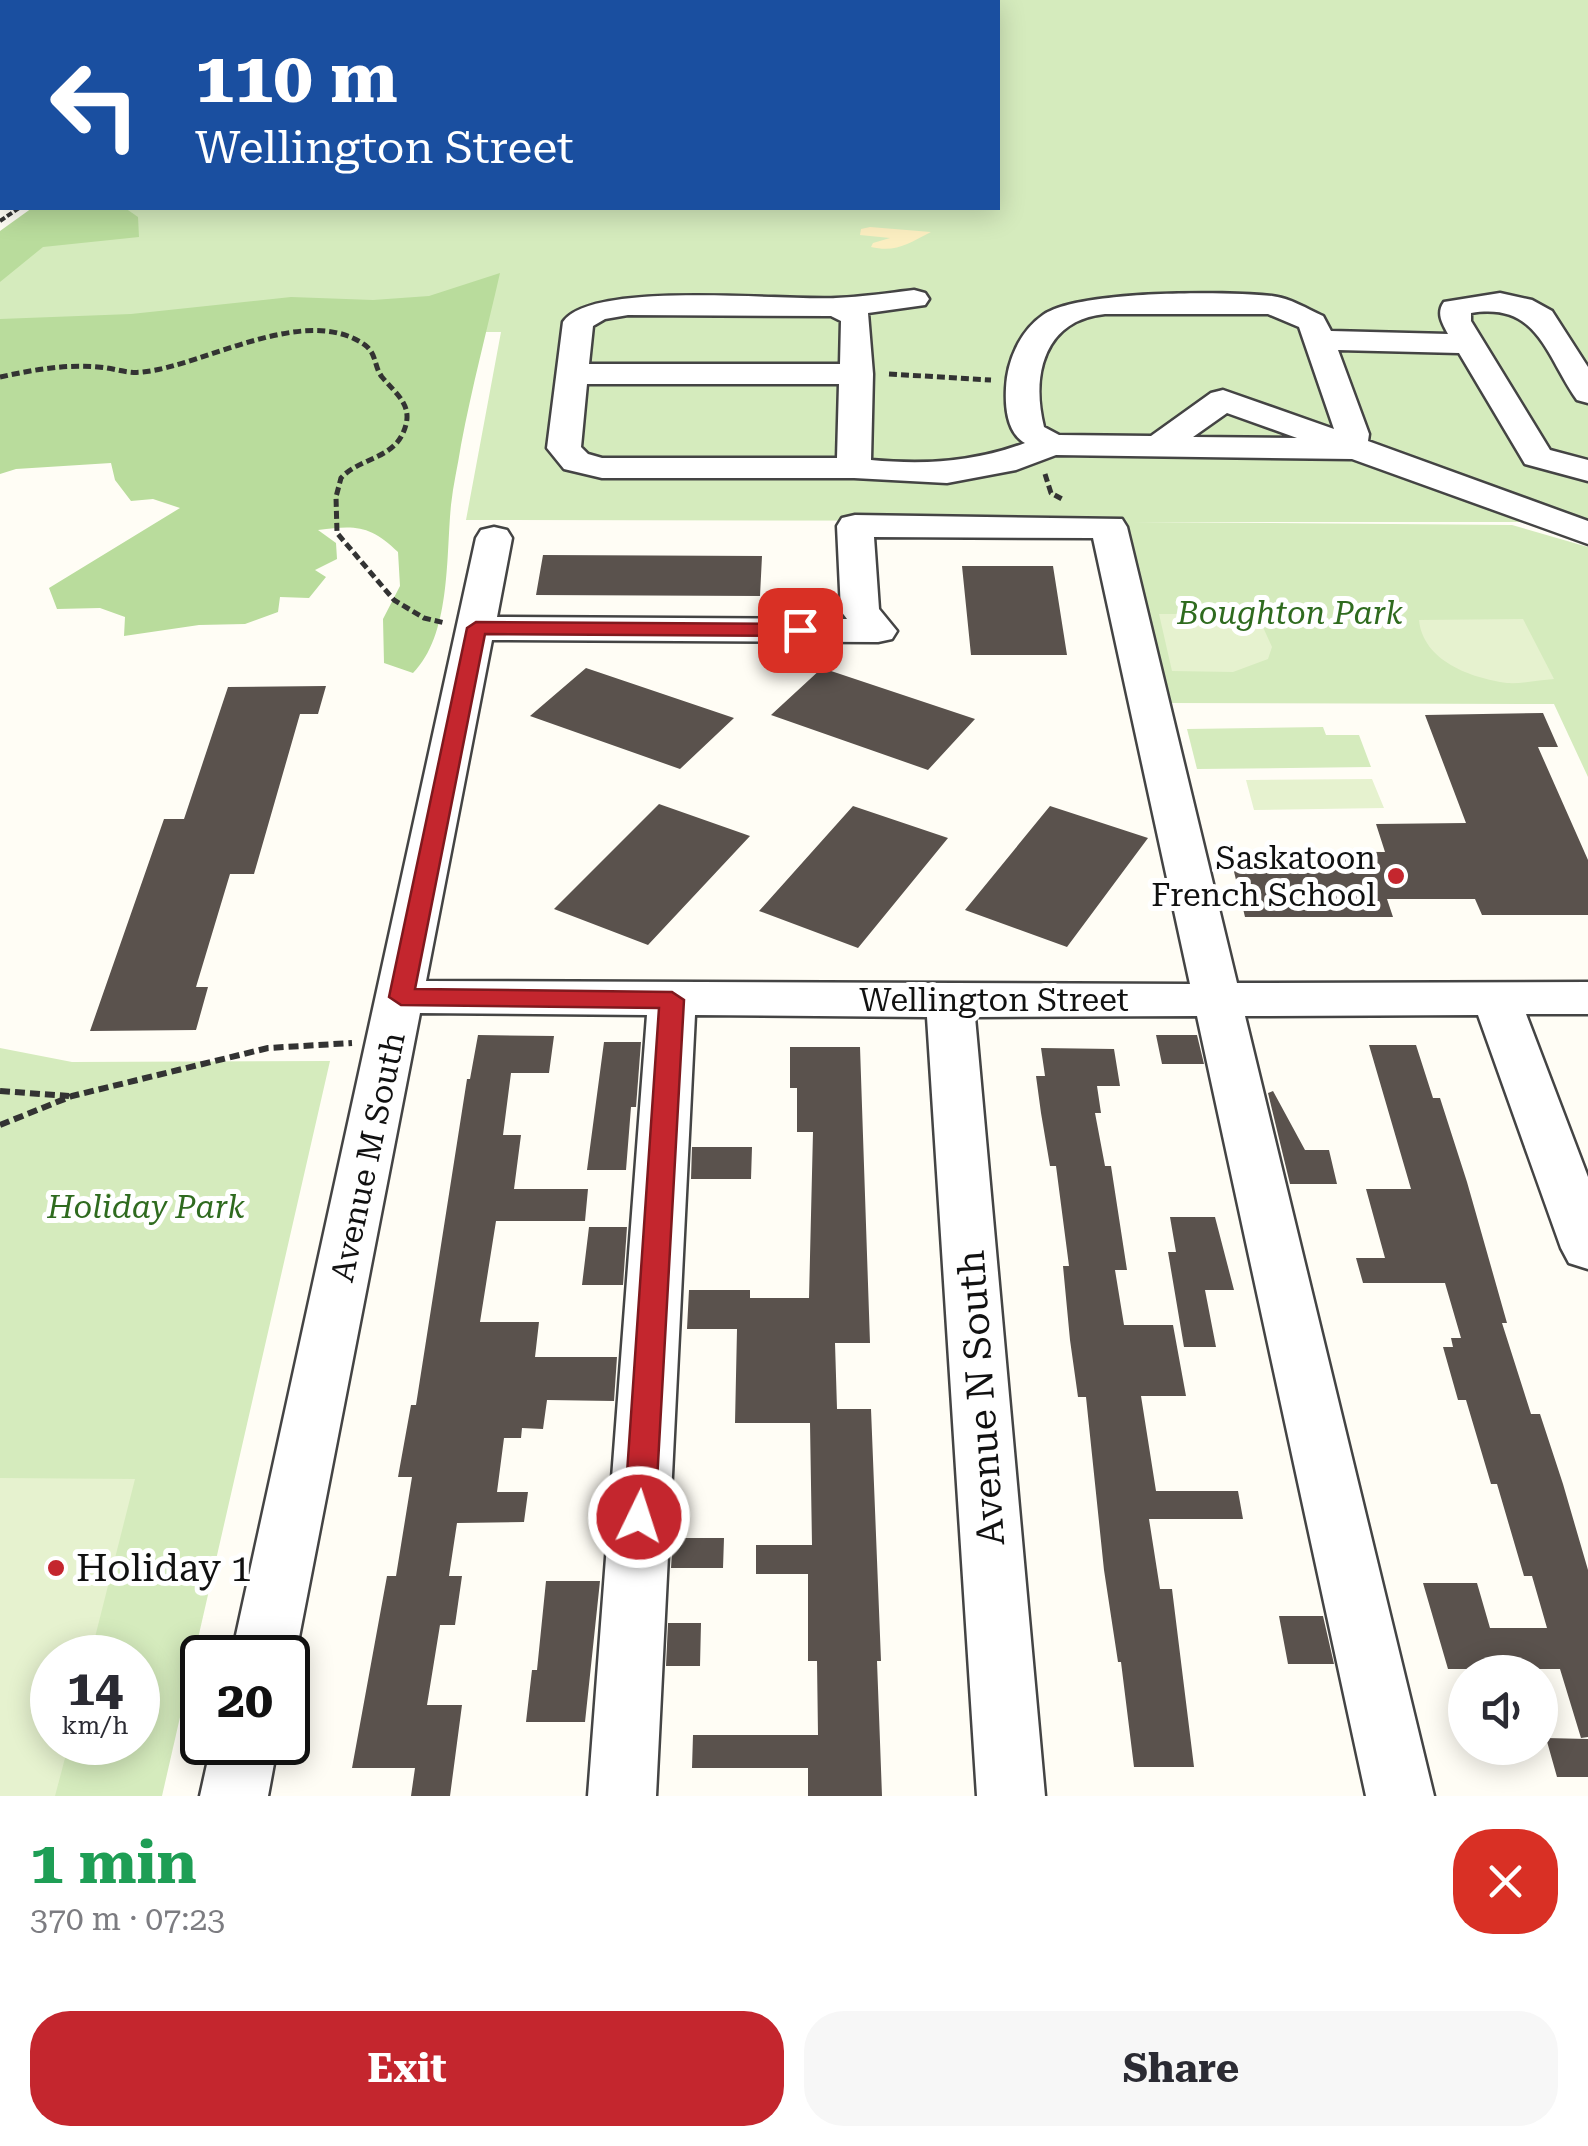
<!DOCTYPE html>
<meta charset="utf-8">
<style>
:root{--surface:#fff;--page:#f7f7f7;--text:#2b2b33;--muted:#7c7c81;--accent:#c4262e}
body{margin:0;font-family:"Roboto Serif",serif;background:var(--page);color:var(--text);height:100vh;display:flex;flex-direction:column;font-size:38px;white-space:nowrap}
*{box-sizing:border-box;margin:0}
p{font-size:32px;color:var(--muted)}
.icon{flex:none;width:55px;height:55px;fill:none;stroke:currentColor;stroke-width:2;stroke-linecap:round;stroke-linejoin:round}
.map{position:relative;height:1796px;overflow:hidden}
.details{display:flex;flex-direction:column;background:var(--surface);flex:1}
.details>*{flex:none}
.hud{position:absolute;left:0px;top:0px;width:1000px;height:210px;box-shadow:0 5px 25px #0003;background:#1a4fa0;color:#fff;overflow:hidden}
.controls{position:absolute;left:1448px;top:1655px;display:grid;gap:20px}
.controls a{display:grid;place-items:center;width:110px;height:110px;border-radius:50%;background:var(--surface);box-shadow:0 5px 25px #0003;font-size:50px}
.speed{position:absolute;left:30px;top:1635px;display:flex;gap:20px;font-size:50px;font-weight:700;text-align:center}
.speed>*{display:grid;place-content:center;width:130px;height:130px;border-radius:50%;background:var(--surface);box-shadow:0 5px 25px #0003;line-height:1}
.speed small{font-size:25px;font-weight:400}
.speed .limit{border:5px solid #111;border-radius:15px;background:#fff;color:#111}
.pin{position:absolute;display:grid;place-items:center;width:85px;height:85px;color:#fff;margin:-42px;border-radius:20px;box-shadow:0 5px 15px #0006}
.me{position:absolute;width:110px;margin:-55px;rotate:4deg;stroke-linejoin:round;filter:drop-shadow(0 0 8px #0008)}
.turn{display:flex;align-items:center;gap:35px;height:210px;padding:0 30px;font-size:45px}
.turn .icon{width:130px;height:130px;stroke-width:2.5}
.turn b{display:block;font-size:70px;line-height:85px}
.round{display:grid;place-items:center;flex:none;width:105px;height:105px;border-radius:40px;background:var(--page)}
.overview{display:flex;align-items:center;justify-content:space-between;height:170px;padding:0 30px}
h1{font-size:60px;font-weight:700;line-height:75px;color:#1e9e55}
.primary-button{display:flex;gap:20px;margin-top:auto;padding:20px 30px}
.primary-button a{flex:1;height:115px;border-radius:40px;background:var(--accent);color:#fff;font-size:40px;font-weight:700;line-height:115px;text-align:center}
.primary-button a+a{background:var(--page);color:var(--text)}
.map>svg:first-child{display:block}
.green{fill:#d5ebbd;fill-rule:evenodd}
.forest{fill:#b9dc9c}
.sand{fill:#fbeec1}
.pitch{fill:#e6f2cf}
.water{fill:#b9e0f7;stroke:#3f96cf;stroke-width:2.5}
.building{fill:#5a524d}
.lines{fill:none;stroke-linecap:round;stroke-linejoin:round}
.minor-casing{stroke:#444;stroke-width:5}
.path-far2{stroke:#333;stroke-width:4;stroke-dasharray:6 2.5;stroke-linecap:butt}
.path-far1{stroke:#333;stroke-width:5;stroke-dasharray:8 4;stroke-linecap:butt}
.path{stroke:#333;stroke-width:6;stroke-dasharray:10 5;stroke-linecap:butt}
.minor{fill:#fff;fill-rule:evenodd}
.route{fill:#c4262e;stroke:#7f191e;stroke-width:2.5}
.poi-dot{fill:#c4262e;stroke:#fff;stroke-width:4}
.labels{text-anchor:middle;stroke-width:10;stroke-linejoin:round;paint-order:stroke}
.park-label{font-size:32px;font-style:italic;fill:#2f6b1f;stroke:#fff}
.poi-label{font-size:32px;fill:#111;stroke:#fff;text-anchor:end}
.street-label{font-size:32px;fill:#111;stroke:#fff}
.near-street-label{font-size:38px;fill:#111;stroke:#fff}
.near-poi-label{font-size:38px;fill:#111;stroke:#fff;text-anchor:start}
</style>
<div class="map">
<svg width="1588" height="1796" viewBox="0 0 1588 1796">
<rect width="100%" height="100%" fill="#fffdf5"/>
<path class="green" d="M415 0H1588V522H1132L1512 525 1588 547V777L1554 704 1166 703 1123 521 466 520 501 332 0 331V252L61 208H998V2H410Z
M1323 727 1326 735H1359L1371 767 1197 769 1187 729Z
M0 1048 72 1062 330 1061 162 1796H0ZM52 1658H138V1742H52Z"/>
<path class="forest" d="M32 208H125L138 217 139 237 43 247 0 282V231Z
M500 273C487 330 472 387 461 445 458 465 453 485 451 505 446 556 451 635 413 673L384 663 383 619 400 586 398 552C370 525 356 525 318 530L336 543 337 559 315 570 326 577 309 598 280 597 278 612 245 624 199 625 124 636 125 617 100 608 57 609 49 588 180 508 153 499 131 501 115 480 111 463 16 469 0 474V319L131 314 291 297 373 300 429 296Z"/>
<path class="sand" d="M870 227 931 232C909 243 896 253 871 247L873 243 890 238 860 235 861 229Z"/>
<path class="pitch" d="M1159 614H1257L1272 647 1268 659 1233 672 1172 671Z
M1523 619 1554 679C1539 680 1521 684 1507 683 1471 678 1423 661 1419 620Z
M1372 779 1384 808 1254 810 1246 780Z
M0 1478 135 1479 90 1657 52 1658V1742L69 1743 55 1796H0Z"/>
<path class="water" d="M0 0H280L2 2 0 161Z"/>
<path class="building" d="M543 555 762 556 760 596 536 595Z
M962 566H1053L1067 655H971Z
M586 668 734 718 680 769 530 716Z
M822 668 975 719 928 770 771 715Z
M326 686 318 714H300L254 874H230L196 987H208L196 1030 90 1031 164 819H184L228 687Z
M1543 713 1558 747H1538L1588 860V915H1482L1475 899H1387L1393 917H1245L1229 851 1385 852 1376 824 1466 823 1425 715Z
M659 804 750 836 648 945 554 909Z
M853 806 948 838 858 948 759 911Z
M1050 806 1148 838 1067 947 965 910Z
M478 1035 554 1036 549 1073H511L503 1135H521L514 1189H588L585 1221H496L480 1322H539L535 1357H617L614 1401 547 1400 543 1429 522 1428 521 1438H504L497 1492H528L524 1522 457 1523 449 1576H462L455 1625H440L427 1705H462L450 1796H411L415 1768H352L387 1576H396L412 1477H398L411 1405H416L467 1079H470Z
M1156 1035H1197L1204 1064H1162Z
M604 1042H641L636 1107H631L626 1170H587Z
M1369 1045H1416L1433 1098H1440L1467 1182 1507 1323H1502L1531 1414H1540L1563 1484 1588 1570V1737L1581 1738 1560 1669H1448L1423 1583H1477L1490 1628H1547L1532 1576H1524L1497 1484H1491L1466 1400H1458L1443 1347H1453L1451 1338H1461L1445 1283H1363L1356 1258H1385L1366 1189H1411Z
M790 1047H860L870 1343H835L837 1409H871L881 1661H877L882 1796H808V1768H692L693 1735H818L817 1661H808V1574H756V1545H812L810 1423H735L737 1329H687L689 1290H750V1298H809L813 1132H797V1088H790Z
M1041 1048 1114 1049 1120 1086H1097L1101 1113H1095L1105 1166H1111L1127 1270H1115L1124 1325H1173L1186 1396H1141L1156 1491H1238L1243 1519H1149L1160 1589H1172L1194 1767H1134L1121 1662H1118L1104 1570 1086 1397H1078L1070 1340 1063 1266H1069L1056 1166H1050L1041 1113 1036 1076H1045Z
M1273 1091 1305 1150H1329L1337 1184H1290L1268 1093Z
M692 1147H752L751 1179H691Z
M1170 1217H1215L1234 1290H1205L1216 1347H1184L1168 1252H1176Z
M589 1227H627L623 1285H582Z
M673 1538H724L723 1568H671Z
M546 1581H600L585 1722H526L532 1670H537Z
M1279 1616H1323L1334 1664H1288Z
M668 1623H701L700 1666H666Z
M1546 1738 1588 1739V1777H1557Z"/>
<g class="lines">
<g class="minor-casing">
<path id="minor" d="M914 290 925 293 929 299 925 305 868 313 873 374 871 460C925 465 974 462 1025 443 1007 433 1005 407 1006 388 1007 361 1020 331 1043 315 1078 290 1227 291 1272 296 1290 298 1307 309 1323 316L1331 331 1448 334C1442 323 1436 313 1444 302L1500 293 1532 300 1552 311 1588 367V403L1577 400C1545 354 1538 302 1471 313V321L1550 450 1588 460V481L1525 464 1459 353 1338 350 1369 434 1368 441 1588 521V544L1352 459 1056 455 1016 470 947 483 854 478H602L564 469 547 448 563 322C591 280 783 301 836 298 862 297 888 293 914 290ZM1105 314H1268L1299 327 1334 429 1223 390 1211 393 1151 436 1059 435 1044 427C1031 375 1044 320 1105 314ZM628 315 831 316 841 321 840 364H589L593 326 605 319ZM587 384H839L837 458H602L588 454 581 447ZM1227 413 1297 438 1193 437Z
M855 515 1122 519 1127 527 1237 983 1588 982V1014H1526L1588 1177V1269L1569 1263 1561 1248 1478 1015 1245 1016 1434 1796H1366L1197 1016 975 1017 1045 1796H977L927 1017 695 1015 656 1796H588L647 1015 420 1013 295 1658 288 1675V1658H231L476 538 481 530 494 527 507 530 512 538 497 617 847 619 841 611 837 526 842 518ZM874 537 1093 538 1190 984 426 981 492 640 878 642 892 639 897 631 879 609Z
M212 1742H278L268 1796H200Z"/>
</g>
<path class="path-far2" d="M375 2 380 0
M0 221 19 208"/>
<path class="path-far1" d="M889 374 991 380
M0 377C32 370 65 364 98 367 114 368 127 374 143 372 206 365 306 303 365 345 377 354 374 367 382 377 398 396 416 407 402 435 390 459 358 459 341 478L336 497 337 533 394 600 424 618 445 623
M1045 474 1051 493 1062 499"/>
<path class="path" d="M0 1091 69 1096
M0 1125 72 1096 268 1048 352 1043"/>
<use href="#minor" class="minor"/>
</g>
<path class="route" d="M476 622 800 624 810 630 800 636 485 634 415 989 672 992 684 1000 655 1517 650 1527 639 1530 628 1527 624 1517 659 1008 401 1005 389 997 467 628Z"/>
<g class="poi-dot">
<circle cx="1396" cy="876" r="10"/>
<circle cx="56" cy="1568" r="10"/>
</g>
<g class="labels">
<g class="park-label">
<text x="1290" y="624">Boughton Park</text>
<text x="146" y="1218">Holiday Park</text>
</g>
<g class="poi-label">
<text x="1376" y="869">Saskatoon<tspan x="1376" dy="37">French School</tspan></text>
</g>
<g class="street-label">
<text x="994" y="1011">Wellington Street</text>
<text transform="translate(368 1157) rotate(-78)" y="11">Avenue M South</text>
</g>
<g class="near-street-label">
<text transform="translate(981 1398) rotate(-94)" y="13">Avenue N South</text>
</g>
<g class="near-poi-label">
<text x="76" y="1581">Holiday 1</text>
</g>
</g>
</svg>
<div class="controls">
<a><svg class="icon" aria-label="sound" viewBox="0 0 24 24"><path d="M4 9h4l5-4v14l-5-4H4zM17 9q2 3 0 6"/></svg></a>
</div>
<div class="speed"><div>14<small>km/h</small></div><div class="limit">20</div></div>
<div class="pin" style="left:800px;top:630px;background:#d93025"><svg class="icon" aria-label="arrive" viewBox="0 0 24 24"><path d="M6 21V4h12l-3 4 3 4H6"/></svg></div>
<svg class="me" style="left:639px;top:1517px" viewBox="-20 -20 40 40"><circle r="17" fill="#c4262e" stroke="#fff" stroke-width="3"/><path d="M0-11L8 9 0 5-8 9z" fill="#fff"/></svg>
<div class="hud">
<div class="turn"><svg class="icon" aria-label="left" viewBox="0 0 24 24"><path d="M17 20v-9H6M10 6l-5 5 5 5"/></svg><div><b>110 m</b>Wellington Street</div></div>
</div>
</div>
<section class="details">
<div class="overview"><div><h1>1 min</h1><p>370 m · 07:23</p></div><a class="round" style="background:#d93025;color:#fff"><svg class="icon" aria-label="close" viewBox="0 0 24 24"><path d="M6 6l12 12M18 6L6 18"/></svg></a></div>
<div class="primary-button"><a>Exit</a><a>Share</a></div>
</section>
